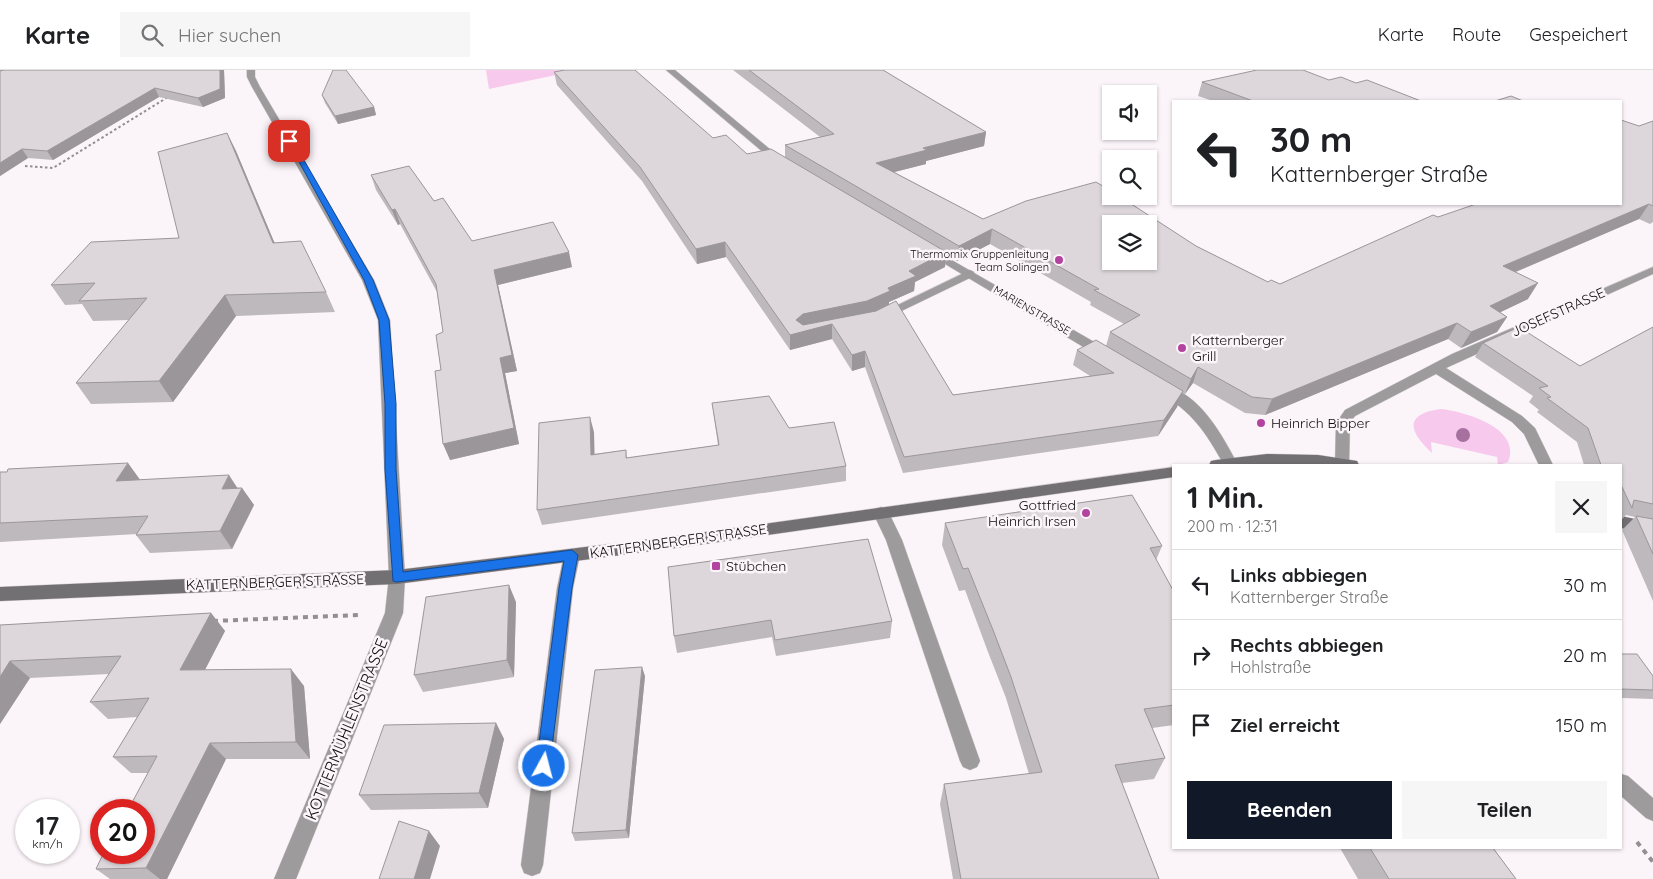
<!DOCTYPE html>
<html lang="de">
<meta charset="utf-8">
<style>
:root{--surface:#fff;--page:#f6f6f6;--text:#202124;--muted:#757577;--line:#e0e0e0;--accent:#111827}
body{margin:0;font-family:Quicksand,sans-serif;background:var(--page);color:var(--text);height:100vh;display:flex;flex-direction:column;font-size:19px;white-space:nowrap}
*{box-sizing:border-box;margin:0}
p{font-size:16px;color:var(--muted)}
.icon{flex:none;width:28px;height:28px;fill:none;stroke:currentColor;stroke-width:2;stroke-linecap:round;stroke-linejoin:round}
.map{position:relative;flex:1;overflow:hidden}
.sheet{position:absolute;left:1172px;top:394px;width:450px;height:385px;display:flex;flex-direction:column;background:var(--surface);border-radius:0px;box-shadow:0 1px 4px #0004}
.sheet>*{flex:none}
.guide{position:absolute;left:1172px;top:30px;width:450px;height:105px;border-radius:0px;box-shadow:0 1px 4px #0004;background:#fff;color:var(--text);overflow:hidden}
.tools{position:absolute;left:1102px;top:15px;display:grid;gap:10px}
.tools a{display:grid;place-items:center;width:55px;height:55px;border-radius:0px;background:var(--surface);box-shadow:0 1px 4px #0004;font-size:25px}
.speed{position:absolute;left:15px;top:729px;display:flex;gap:10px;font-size:25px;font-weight:700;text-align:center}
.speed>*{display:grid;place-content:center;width:65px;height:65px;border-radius:50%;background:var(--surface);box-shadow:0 1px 4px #0004;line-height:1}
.speed small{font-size:12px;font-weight:400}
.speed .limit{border:8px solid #d22;background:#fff;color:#111}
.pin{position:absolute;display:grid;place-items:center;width:42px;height:42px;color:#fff;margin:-21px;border-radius:10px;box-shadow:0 2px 8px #0006}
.me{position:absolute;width:55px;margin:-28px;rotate:7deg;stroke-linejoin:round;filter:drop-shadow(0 0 4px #0008)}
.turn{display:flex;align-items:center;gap:18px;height:105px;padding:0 15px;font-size:22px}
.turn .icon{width:65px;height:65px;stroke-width:2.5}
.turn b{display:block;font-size:35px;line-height:42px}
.round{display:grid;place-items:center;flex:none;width:52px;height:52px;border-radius:0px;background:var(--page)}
.headline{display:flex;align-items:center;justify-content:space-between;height:85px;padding:0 15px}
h1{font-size:30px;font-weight:700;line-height:38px}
.action{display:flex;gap:10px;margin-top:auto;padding:10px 15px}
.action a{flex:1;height:58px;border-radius:0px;background:var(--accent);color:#fff;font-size:20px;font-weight:700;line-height:58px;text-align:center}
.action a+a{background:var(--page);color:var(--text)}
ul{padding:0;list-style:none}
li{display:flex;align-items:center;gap:15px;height:70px;padding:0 15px;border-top:1px solid var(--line)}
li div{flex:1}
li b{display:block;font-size:19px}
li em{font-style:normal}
header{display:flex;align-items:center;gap:30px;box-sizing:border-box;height:70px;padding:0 25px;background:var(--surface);border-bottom:1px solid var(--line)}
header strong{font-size:24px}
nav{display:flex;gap:28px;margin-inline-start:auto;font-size:18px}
.search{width:350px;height:45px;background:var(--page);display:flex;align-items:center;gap:12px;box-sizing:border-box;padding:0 18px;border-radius:0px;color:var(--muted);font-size:19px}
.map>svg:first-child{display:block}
.green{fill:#f7c9ec}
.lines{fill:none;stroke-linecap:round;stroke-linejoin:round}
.lane-casing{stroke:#d5cfd3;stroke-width:1}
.street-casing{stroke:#d5cfd3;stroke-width:1}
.secondary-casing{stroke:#d5cfd3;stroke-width:1}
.path-far1{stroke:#928e91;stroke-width:2;stroke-dasharray:2.5 2.5;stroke-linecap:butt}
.path{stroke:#928e91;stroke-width:4;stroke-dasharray:5 5;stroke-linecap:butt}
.lane{fill:#9e9b9d;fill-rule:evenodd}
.street{fill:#9e9b9d;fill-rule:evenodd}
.secondary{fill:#737073;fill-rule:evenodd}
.tree{fill:#a7719f}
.wall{fill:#beb9bd;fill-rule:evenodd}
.shaded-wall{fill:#9b969a}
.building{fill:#ddd7dc;stroke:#9b969a;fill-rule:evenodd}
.route{fill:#1a73e8;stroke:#114b97}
.poi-dot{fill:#b2439f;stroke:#fbf4f9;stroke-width:2}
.labels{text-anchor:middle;stroke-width:5;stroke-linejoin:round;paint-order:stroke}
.far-poi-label{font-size:11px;fill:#0e0c0e;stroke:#fbf4f9;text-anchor:end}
.far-street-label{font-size:11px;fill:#0e0c0e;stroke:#fbf4f9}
.street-label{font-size:14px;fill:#0e0c0e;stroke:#fbf4f9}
.poi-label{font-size:14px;fill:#0e0c0e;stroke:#fbf4f9;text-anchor:start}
.near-street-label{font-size:16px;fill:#0e0c0e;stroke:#fbf4f9}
</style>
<header>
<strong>Karte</strong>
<div class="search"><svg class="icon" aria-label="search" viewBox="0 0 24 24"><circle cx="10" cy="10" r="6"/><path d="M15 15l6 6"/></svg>Hier suchen</div>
<nav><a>Karte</a><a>Route</a><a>Gespeichert</a></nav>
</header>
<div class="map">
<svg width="1653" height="809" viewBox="0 0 1653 809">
<rect width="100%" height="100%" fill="#fbf4f9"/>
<path class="green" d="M486 0H580L489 19Z
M1441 339C1466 342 1522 358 1508 392L1498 395 1497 387 1431 372 1432 383C1408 361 1404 344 1441 339Z"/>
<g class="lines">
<g class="lane-casing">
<path id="lane" d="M970 200 974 202V206L887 248 883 249 877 245Z
M881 437 887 439 902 470 980 691 977 697 970 700 963 697 960 691 886 470 873 443 875 439Z
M572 479 578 481 580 485 573 518 543 795 540 803 532 806 524 803 521 795 557 518 564 485 566 481Z"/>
</g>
<g class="street-casing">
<path id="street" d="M247 0H255V7L260 17 374 210 390 250 405 507 403 543 296 809H274L385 543 389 507 378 250 362 210 252 17 247 7Z
M666 0H675L783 90V94H777Z
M929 177 1110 281 1112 284 1110 287H1100L925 182V178Z
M1653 197V204L1446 298 1522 346 1535 358 1553 395H1539L1524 364 1512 352 1436 304 1355 346 1350 353 1349 395H1335L1336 353 1345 340 1452 284Z
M1164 315C1200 324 1221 363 1237 393L1236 395H1224C1205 361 1193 343 1159 322L1157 319Z
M1621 704 1628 706 1653 728V751L1646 748 1621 726Z"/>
</g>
<g class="secondary-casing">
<path id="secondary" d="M1267 384 1318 385 1357 391 1359 395H1209L1211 391 1216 390Z
M1174 397V407L691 476 397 514 0 531V517L397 500 691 464Z
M1621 446 1653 453V465L1621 458Z"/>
</g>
<path class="path-far1" d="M25 96 53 98 168 27"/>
<path class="path" d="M213 551 359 545
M1637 772 1653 792"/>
<use href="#lane" class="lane"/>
<use href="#street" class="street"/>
<use href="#secondary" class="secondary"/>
</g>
<circle class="tree" cx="1463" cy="365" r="7"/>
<path class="wall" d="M0 0H224L225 28 203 37 159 27 53 90 28 88 0 106Z
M733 0H883L986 62 984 76 926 91V94L894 102 983 149 1196 176 1268 212 1280 214 1438 147 1621 134 1639 56 1653 51V152L1650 154 1639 149 1516 202 1528 229 1500 242 1507 247 1497 262 1461 278 1448 269 1265 345 1245 343 1193 313 1185 324 1182 323 1177 337 1158 366 903 403 865 297 852 301 832 269 790 280 726 187 697 194 642 111 557 15 554 2 713 68 747 84 785 87V75L820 67ZM990 174 1091 232 1090 235 1124 254 1110 262 1106 276 1077 280 1073 295 1090 306 953 325 889 235V232L914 221 915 212 945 197 946 184 957 191Z
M1329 10 1356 13 1421 31H1213L1198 26 1202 12Z
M322 25 374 37 376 45 338 54 325 33Z
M227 63 236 81 274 172 326 222 335 242 236 246 173 332 91 334 76 313 129 250 93 251 82 234 65 235 51 215 179 168Z
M371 105 434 131 472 171 572 197 498 215 517 301 505 303 519 374 450 390 441 300 443 262 437 222 400 154 398 155 376 120Z
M1653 257V531L1622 460 1635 447 1626 445 1621 450V395H1584L1577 372 1537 342 1539 340 1529 332 1533 326 1475 287 1483 273 1580 296Z
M712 333 789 358 846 396V411L542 455 537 440 594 362V384L626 380 627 388 718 375Z
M0 402 140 410 242 418 254 435 232 479 150 483 136 465 137 464 0 472Z
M945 453 1162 476 1156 490 1174 522V655L1152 658 1165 688 1154 709 1122 713 1159 809H953L940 734 944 714 1029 704 1006 628 988 582 965 520 959 521 942 475Z
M668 497 892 551 890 568 776 586 772 567 677 583 674 566Z
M516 532 514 607 423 622 414 605Z
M211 543 225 561 205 600 304 616 310 689H226L167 809H110L96 799 148 703H131L113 687 137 647 108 649 90 632 109 604 30 608 0 654V555Z
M1621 584 1653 606V629L1621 628Z
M645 606 629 768 575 771 572 763Z
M496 653 504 669 488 738 371 740 359 725Z
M1340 778H1493L1516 809H1358Z"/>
<path class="shaded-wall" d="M220 0H224L225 28 203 37 198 28Z
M155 18 159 27 53 90 47 81Z
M374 37 376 45 338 54 335 46Z
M986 62 984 76 926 91V94L875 107 876 93 923 78Z
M227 63 236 81 283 193 273 173Z
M22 79 28 88 0 106V93Z
M1649 134 1639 149 1494 211 1503 196Z
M395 139 400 154 398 155 392 140Z
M992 159 990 174 957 191 959 176Z
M725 172 726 187 697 194 696 179Z
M569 182 572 197 498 215 517 301 505 303 519 374 450 390 443 374 500 288 494 200Z
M946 182 945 197 915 212 914 221 889 232V236L866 246 832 254V269L790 280V265L796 250 803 244 888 218 909 201Z
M1538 213 1528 229 1480 252 1490 236Z
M225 225 236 246 173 332 159 311Z
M1507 247 1497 262 1461 278 1471 262Z
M1457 253 1448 269 1265 345 1272 329Z
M865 281V297L852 301V285Z
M1198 297 1193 313 1185 324 1191 309Z
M1183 321 1177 337 1158 366 1164 350Z
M590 347 594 362 595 400 591 385Z
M128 393 141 411H116Z
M229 405 240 422 242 418 254 435 232 479 220 461 222 419Z
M509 515 516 532 514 607 507 590Z
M211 543 225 561 196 617 180 600Z
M10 591 30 608 0 654V607Z
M642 597 645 606 629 768 626 760Z
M291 599 304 616 310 689 296 672Z
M496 653 504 669 488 738 479 723Z
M210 673 226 689 167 809H160L146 798Z
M429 761 440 776 430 809H414Z"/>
<path class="building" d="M4 0H220V19L198 28 155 18 47 81 22 79 0 93V1Z
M333 0H346L374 37 335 46 322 25Z
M565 0H635L713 68 726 65 747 84 771 79 946 182 909 201 916 206 888 218 890 221 867 231 803 244 796 250 803 255 876 241 896 231 953 325 1114 303 1077 280 1096 270 1183 321 1164 350 904 387 865 281 852 285 832 254 790 265 725 172 696 179 640 97 554 2Z
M749 0H883L986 62 923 78 927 80 876 93 983 149 1026 131 1096 112 1111 121V126H1119L1196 176 1268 212 1271 210 1280 214 1433 145 1438 147 1476 134H1621V50L1639 56 1653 51V136L1649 134 1503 196 1538 213 1490 236 1507 247 1471 262 1457 253 1272 329 1252 327 1198 297 1191 309 1110 262 1140 245 1094 220 1099 219 992 159 959 176 785 75 834 64ZM1111 154H1149V191H1111Z
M1257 0H1303L1329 10 1341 7 1356 13 1367 10 1421 31H1253L1202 12Z
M1511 26 1523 31H1495Z
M227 63 273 173 301 171 326 222 225 225 159 311 76 313 147 228 79 231 95 213 51 215 91 172 179 168 158 82Z
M409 96 434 131 443 128 472 171 553 152 569 182 494 200 512 285 500 288 514 358 443 374 435 301 441 300 436 265 443 262 436 214 395 139 392 140 371 105Z
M1519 257 1580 296 1653 257V434L1634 430 1632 438 1621 415V395H1601L1588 358 1547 328 1551 327 1539 318 1548 316 1483 273Z
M769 326 789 358 834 352 846 396 537 440 539 353 590 347 591 385 626 380V388L719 375 712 333Z
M128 393 116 411 229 405 222 419 242 418 220 461 136 465 148 446 0 453V402H7L8 399Z
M1132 425 1162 476 1150 478 1174 522V635L1144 639 1165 688 1115 695 1159 809H961L944 714 1042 702 1011 607 993 560 968 498 963 499 945 453Z
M1636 446 1653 449V484Z
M868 469 892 551 775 570 771 550 674 566 668 497Z
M509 515 507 590 414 605 426 527Z
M211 543 180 600 291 599 296 672 210 673 146 798 96 799 104 782H144V740H128L157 686 113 687 149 628 90 632 121 586 10 591 0 607V555Z
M1621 584H1637L1653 606V620L1621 619Z
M642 597 626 760 572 763 595 600Z
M496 653 479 723 359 725 384 655Z
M399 751 429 761 414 809H379Z
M1370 778H1493L1516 809H1389Z"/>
<path class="route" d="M287 70 293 71 373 210 389 250 396 334V399L403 502 572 480 578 485 572 518 549 701 544 703 538 701 536 696 559 518 564 491 397 512 393 511 385 399V334L379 250 364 210Z"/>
<g class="poi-dot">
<circle cx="1059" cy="190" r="5"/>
<circle cx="1182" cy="278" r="5"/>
<circle cx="1261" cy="353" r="5"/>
<circle cx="1086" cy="443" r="5"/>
<rect x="711" y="491" width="10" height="10" rx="2.5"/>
</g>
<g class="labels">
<g class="far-poi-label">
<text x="1049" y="188">Thermomix Gruppenleitung<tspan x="1049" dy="13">Team Solingen</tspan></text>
</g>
<g class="far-street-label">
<text transform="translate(1032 240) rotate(30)" y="4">MARIENSTRASSE</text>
</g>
<g class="street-label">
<text transform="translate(1558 242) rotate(-24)" y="5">JOSEFSTRASSE</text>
<text transform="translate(678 471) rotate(-8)" y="5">KATTERNBERGER STRASSE</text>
<text transform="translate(275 512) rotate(-2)" y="5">KATTERNBERGER STRASSE</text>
</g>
<g class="poi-label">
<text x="1192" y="275">Katternberger<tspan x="1192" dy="16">Grill</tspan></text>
<text x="1271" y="358">Heinrich Bipper</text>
<text x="1076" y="440" text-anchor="end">Gottfried<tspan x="1076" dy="16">Heinrich Irsen</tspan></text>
<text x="726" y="501">Stübchen</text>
</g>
<g class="near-street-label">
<text transform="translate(346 659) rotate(-68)" y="6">KOTTERMÜHLENSTRASSE</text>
</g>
</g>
</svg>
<div class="tools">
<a><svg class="icon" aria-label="sound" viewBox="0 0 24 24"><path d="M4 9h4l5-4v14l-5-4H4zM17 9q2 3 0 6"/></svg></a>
<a><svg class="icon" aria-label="search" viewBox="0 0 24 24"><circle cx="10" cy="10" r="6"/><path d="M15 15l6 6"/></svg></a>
<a><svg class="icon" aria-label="layers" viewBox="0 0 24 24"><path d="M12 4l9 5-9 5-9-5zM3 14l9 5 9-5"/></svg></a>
</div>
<div class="speed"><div>17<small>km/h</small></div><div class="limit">20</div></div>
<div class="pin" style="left:289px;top:71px;background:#d93025"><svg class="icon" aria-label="arrive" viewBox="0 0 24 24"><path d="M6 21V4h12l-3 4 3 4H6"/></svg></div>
<svg class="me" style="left:544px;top:696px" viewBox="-20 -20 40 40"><circle r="17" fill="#1a73e8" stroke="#fff" stroke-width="3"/><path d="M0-11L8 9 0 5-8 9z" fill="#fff"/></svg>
<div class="guide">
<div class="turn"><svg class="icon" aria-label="left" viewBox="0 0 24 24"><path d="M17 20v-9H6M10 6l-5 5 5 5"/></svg><div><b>30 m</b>Katternberger Straße</div></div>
</div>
<section class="sheet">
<div class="headline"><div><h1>1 Min.</h1><p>200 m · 12:31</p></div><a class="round"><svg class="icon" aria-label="close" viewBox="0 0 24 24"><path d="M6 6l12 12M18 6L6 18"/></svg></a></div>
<ul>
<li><svg class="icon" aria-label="left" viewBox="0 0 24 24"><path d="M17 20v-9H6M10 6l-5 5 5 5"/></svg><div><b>Links abbiegen</b><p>Katternberger Straße</p></div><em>30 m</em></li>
<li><svg class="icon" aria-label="right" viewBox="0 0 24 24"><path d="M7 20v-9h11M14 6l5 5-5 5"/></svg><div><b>Rechts abbiegen</b><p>Hohlstraße</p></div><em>20 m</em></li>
<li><svg class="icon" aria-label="arrive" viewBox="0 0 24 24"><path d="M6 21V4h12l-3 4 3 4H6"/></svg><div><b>Ziel erreicht</b></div><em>150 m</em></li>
</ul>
<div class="action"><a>Beenden</a><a>Teilen</a></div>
</section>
</div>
